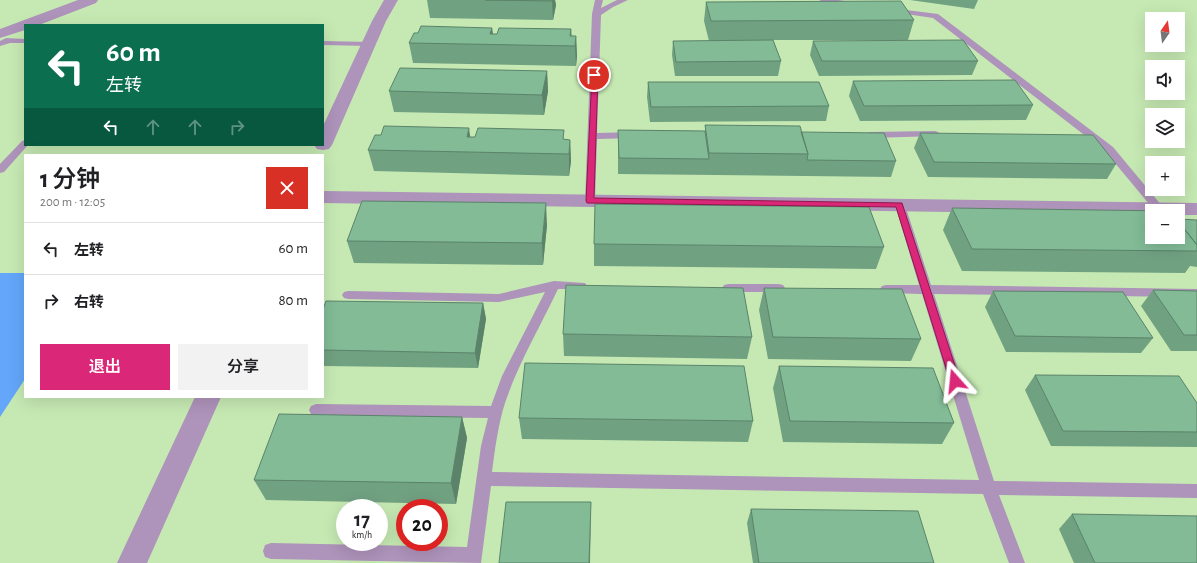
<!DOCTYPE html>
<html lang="zh">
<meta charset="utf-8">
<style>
:root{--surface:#fff;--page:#f2f2f2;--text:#202124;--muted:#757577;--line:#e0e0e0;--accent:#db2777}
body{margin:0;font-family:"Alegreya Sans","Noto Sans SC",sans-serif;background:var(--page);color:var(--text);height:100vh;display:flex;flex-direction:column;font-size:15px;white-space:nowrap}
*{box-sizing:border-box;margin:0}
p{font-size:13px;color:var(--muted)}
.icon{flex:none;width:22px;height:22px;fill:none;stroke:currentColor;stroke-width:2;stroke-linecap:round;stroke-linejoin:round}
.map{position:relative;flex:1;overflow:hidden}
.drawer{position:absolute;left:24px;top:154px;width:300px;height:244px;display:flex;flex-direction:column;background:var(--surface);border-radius:0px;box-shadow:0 4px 16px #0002}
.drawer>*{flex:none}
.hud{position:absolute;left:24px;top:24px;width:300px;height:122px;border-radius:0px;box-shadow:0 4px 16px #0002;background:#0b6e4f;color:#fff;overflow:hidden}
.needle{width:26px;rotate:14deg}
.buttons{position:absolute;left:1145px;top:12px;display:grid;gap:8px}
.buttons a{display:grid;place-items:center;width:40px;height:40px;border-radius:0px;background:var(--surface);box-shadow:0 4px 16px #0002;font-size:20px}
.speed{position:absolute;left:336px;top:499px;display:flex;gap:8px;font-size:20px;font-weight:700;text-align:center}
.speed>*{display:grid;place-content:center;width:52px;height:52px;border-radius:50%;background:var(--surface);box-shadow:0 4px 16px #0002;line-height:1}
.speed small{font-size:10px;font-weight:400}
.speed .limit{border:6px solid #d22;background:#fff;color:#111}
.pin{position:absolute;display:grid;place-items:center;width:34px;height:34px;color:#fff;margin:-17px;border:2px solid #fff;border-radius:50%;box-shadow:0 1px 4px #0007}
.me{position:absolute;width:44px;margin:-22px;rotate:342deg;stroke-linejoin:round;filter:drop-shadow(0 0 3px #0008)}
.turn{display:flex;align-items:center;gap:14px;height:84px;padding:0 16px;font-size:18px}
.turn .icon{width:52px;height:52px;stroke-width:2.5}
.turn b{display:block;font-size:28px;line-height:34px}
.lanes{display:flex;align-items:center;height:38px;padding:0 16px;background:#0003;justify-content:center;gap:20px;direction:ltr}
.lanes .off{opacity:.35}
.round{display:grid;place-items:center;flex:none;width:42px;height:42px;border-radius:0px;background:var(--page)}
.headline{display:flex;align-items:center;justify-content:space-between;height:68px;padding:0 16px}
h1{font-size:24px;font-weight:600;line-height:30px}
.button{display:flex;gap:8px;margin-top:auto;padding:8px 16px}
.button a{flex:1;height:46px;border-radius:0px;background:var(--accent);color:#fff;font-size:16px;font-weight:600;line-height:46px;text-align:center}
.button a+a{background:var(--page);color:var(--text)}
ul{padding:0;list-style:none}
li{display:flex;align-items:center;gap:12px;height:52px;padding:0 16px;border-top:1px solid var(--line)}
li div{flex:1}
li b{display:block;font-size:15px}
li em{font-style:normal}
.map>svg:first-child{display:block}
.water{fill:#63a6fa}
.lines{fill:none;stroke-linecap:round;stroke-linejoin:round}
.lane{fill:#ae93ba;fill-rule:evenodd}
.street{fill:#ae93ba;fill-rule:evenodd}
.wall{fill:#70a181}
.shaded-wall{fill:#5b8369}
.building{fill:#82bb96;stroke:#5b8369}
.route{fill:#db2777;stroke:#8e194d}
</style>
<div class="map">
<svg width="1197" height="563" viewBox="0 0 1197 563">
<rect width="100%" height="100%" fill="#c6e9b3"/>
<path class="water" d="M0 273H25V379L0 417Z"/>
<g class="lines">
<path class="lane" d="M595 0H603L601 8 617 0H628L613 7 601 15 597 133 635 132 640 135 635 138 597 139 595 201 590 204 585 201 592 14Z
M819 0H838L852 2 853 4C847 8 825 4 819 0Z
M890 8 938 14 1113 147 1162 206 1163 208 1162 210H1154L1105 151 933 18 893 12H890Z
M6 38 25 39V43H10L0 46V41Z
M323 41 369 42 373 44 369 46 323 45Z
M935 131 938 132 940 134 938 136 869 138 864 135 869 132Z
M25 140V145H28L4 172 0 173V164L22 141Z
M900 202 905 205 931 285 1197 289V297L934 294 994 481 1197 484V498L999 495 1025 563H1009L983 494 491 486 481 563 271 559 265 557 263 551 265 545 271 543 467 547 481 446 488 418 316 416 311 414 309 410 311 406 316 404 491 406 502 376 545 292 499 302 348 299 344 298 342 295 344 292 348 291 499 294 554 281 585 283 587 286 585 289H558C540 327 518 364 505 403 498 425 495 449 492 472L979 480 922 294 886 293 882 292 880 289 882 286 886 285H919L895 205Z
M728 284H779L783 285 785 288 783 291 779 292H728L724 291 722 288 724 285Z"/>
<path class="street" d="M78 0H98L96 3 39 25H25V30L0 38V29Z
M384 0H398L386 21 332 145 329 149 323 150 317 149 314 145H323V126L372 21Z
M323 191 1197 203V215H1178V211H1152V215L323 203Z
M195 397H221L147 563H117Z"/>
</g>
<path class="wall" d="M427 0H555L556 5 553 20 430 18Z
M910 0H978L974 9Z
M706 2 914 20 908 40H773L781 61 778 76H675L672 55 673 41H709L704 21Z
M492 28 493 34H497L571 29 572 36H576L577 56 576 66 413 63 409 43 418 33Z
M813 41 978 61 972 75 819 76 810 55Z
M547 71 548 91 544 115 394 112 389 91Z
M853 81 1033 105 1026 120 860 121 849 96Z
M648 82 829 106 826 121 650 122 647 97Z
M705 125 801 132 896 161 891 177 618 174V130L705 131Z
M920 133 1116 164 1107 179 928 177 914 148Z
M470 137 570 140 571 161 569 176 374 171 368 150Z
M952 208 1152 237 1197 220V267L1190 266 1185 273 962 271 943 230Z
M547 225 543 265 354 263 347 241Z
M594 244 884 247 876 269 594 266Z
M764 288 921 339 911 361 768 359 759 310Z
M1153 290 1197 291V351H1171L1141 306Z
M993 291 1153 338 1141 353 1006 352 985 307Z
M483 303 486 319 478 368 323 366V309Z
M563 334 752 337 747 359 564 356Z
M779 366 954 423 942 444 783 442 773 388Z
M1035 375 1197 403V447L1051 446 1025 390Z
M462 417 467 438 456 504 266 500 254 480Z
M519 418 753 421 748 442 522 439Z
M751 509 934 563H753L747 523Z
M1072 514 1197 563H1074L1059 529Z"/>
<path class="shaded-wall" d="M552 0H555L556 5 553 20Z
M492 28 494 44 490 34Z
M576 36 577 56 576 66 575 46Z
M547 71 548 91 544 115 542 95Z
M469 128 472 149 467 137Z
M570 140 571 161 569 176V154Z
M546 203 547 225 543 265 542 243Z
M483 303 486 319 478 368 475 353Z
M462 417 467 438 456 504 451 483Z
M591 502 590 563H589Z"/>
<path class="building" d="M485 0H552V1Z
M901 1 914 20 711 21 706 2Z
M421 26 492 28 490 34H497L499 28 571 29 570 36H576L575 46 409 43 414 33H418Z
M773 40 781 61 676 62 673 41Z
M963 40 978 61H822L813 41Z
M400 68 547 71 542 95 389 91Z
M1015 80 1033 105 864 106 853 81Z
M648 82H819L829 106 651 107Z
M705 125 800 126 808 154 709 153Z
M384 126 469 128 467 137H475L478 128 564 130 563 139 570 140 569 154 368 150 375 135H381Z
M618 130 705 131 709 159 619 158Z
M801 132 884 133 896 161 807 160 808 154Z
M920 133 1093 135 1116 164 934 162Z
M362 201 546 203 542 243 347 241Z
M595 204 869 207 884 247 594 244Z
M952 208 1169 211H1170H1152V237H1178V221L1197 245V251L972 249Z
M1178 219 1197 220V245L1178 221Z
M566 285 743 288 752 337 563 334Z
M764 288 902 289 921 339 773 337Z
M1153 290 1197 291V335H1184Z
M993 291 1123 292 1153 338 1015 336Z
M326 301 483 303 475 353 323 350V309Z
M525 363 744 366 753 421 519 418Z
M779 366 933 368 954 423 790 421Z
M1035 375 1179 376 1197 403V432L1063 431Z
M279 414 462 417 451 483 254 480Z
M506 502H591L589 563H499Z
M751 509 918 511 934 563H759Z
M1072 514 1197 516V563H1095Z"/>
<path class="route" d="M592 73 598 75 594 198 902 203 960 381 959 384 955 385 952 384 950 381 896 207 587 203 586 201Z"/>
</svg>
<div class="buttons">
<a><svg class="needle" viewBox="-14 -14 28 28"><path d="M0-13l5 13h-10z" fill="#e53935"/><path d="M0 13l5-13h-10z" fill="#757577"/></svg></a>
<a><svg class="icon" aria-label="sound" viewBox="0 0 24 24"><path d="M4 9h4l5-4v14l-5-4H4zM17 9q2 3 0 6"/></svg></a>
<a><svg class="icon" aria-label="layers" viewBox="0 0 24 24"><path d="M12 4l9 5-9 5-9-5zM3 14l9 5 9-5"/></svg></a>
<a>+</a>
<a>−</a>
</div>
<div class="speed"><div>17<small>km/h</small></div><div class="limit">20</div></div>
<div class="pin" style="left:594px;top:75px;background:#d93025"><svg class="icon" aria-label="arrive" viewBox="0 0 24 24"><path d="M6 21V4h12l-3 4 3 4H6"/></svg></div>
<svg class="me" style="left:955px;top:381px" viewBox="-20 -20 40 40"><path d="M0-17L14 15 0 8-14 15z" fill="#db2777" stroke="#fff" stroke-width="4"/></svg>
<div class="hud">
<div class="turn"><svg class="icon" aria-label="left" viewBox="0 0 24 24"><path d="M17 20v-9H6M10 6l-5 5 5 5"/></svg><div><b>60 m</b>左转</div></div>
<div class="lanes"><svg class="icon" aria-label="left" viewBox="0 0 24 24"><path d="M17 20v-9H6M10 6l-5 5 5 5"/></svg><svg class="icon off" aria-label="ahead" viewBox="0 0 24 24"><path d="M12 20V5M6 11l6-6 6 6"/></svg><svg class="icon off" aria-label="ahead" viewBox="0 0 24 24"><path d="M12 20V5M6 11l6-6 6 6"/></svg><svg class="icon off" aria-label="right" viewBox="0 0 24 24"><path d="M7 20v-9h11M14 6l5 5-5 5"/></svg></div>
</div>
<section class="drawer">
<div class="headline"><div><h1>1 分钟</h1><p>200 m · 12:05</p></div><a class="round" style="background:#d93025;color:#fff"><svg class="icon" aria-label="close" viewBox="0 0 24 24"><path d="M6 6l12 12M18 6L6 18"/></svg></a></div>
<ul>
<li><svg class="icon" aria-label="left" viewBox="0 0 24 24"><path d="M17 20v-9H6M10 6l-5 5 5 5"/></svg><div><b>左转</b></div><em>60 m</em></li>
<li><svg class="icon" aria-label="right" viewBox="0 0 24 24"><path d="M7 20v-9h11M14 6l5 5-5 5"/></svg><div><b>右转</b></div><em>80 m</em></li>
</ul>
<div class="button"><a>退出</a><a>分享</a></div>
</section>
</div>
